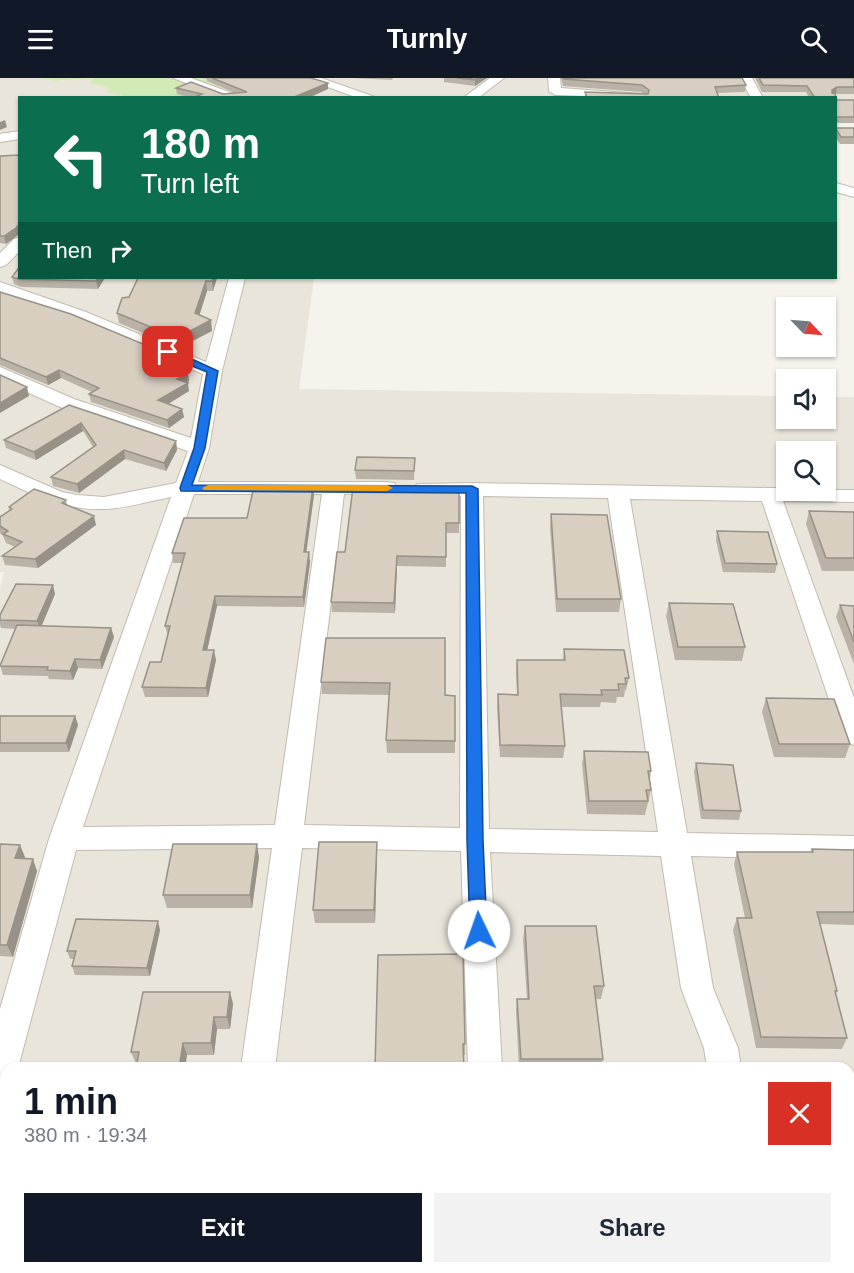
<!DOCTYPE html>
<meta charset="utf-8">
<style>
:root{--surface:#fff;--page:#f2f2f3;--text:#1f2937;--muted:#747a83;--accent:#111827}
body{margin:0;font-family:Helvetica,sans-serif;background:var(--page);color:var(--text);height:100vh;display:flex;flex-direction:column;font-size:22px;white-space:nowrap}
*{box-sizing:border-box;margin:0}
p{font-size:20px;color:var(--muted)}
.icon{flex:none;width:33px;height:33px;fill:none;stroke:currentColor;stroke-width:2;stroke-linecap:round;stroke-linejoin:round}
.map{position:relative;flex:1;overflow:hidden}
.drawer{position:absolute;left:0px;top:984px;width:855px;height:212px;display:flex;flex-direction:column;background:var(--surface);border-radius:18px 18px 0 0;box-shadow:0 2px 4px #0004}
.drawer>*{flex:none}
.hud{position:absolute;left:18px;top:18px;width:819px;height:183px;border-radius:0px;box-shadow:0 2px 4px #0004;background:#0b6e4f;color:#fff;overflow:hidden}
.needle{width:39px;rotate:115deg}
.tools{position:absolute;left:776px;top:219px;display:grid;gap:12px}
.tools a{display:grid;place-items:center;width:60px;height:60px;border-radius:0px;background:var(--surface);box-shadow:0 2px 4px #0004;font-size:30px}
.pin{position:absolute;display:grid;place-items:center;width:51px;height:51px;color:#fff;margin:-26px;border-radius:12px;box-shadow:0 3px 9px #0006}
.me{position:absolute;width:66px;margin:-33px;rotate:357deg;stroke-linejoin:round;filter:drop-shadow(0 0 4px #0008)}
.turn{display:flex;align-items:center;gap:21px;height:126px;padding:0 24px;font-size:27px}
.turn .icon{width:78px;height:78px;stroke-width:2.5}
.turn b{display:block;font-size:42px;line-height:51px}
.then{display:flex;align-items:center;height:57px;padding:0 24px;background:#0003;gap:12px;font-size:22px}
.round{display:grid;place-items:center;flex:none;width:63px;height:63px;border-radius:0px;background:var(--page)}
.headline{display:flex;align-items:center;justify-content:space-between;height:102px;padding:0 24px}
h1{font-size:36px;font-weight:800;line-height:45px;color:var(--accent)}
.button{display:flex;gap:12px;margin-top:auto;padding:12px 24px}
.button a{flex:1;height:69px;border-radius:0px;background:var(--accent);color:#fff;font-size:24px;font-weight:800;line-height:69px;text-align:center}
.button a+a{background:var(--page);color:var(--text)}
header{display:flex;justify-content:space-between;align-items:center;height:78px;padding:0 24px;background:var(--accent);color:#fff;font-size:27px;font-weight:800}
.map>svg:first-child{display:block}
.residential{fill:#eae5da;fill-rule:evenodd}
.green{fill:#d2eab5}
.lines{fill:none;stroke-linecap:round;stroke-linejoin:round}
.street-casing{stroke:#c2bbae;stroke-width:2}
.street{fill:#fff;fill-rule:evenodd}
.wall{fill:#bab2a6}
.shaded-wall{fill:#979187}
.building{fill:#d8cfc1;stroke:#979187;stroke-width:1.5}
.route{fill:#1a73e8;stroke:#114b97;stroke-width:1.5}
.slow{fill:#f59e0b}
</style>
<header><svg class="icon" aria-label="menu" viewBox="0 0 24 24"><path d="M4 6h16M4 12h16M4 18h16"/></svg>Turnly<svg class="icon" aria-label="search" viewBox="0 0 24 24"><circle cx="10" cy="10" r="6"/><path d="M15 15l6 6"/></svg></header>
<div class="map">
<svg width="854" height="1195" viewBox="0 0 854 1195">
<rect width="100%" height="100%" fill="#f6f3ec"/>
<path class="residential" d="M0 0H42L55 3 95 0 91 6 109 9 106 14 128 19 20 20V200H314L299 311 786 318V340H825V319H854V1195H24L23 1190H849V990H6L0 941V509L4 494H0ZM786 374H825V412H786Z
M232 0H854V40H836V20H245L214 12Z"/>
<path class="green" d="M42 0H232L215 11 245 19H128L106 14 108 9 90 6 94 0 55 3Z"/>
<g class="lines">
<g class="street-casing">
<path id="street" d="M173 0H191L245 20H225Z
M303 0H321L378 20H358Z
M490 0H504L478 20H463Z
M548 0H560L561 10 641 16 647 20 555 17 549 13Z
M740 0H752L763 20H751Z
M20 53V61L0 64V56Z
M836 105 854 110V119L836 114Z
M20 159V173L6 187 0 189V175L14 161Z
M229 200H245L222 293 209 370 198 404H386L394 405 397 410 394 415 344 416 304 747 460 750 461 418 417 416 414 411 417 406 472 405 770 410H786V412H854V424L783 423 854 620V667L845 664 841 657 762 423 630 421 687 755 854 758V782L691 778 713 910 738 970 741 990H707L704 970 681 910 661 778 490 774 502 990H468L461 773 302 770 275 990H241L272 770 76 772 18 990H6V1005L0 1007V931L49 761 171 419C149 423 125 431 102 431 64 432 34 417 0 401V387L62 414 77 417 104 419 176 405 188 373 60 329 0 302V289L74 321 191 360 203 296 74 242 0 215V204L86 234 206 284ZM194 416H322L275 747 83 749ZM483 418 608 420 658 754 489 751Z
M211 1190H251L250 1195H210Z
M473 1190H512L514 1195H474Z
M740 1190H779L781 1195H741Z"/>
</g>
<use href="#street" class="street"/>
</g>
<path class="wall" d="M203 0H311L328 5V11L308 20H192L177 16 176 10 223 16 235 15 207 3V1Z
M352 0H393L392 2Z
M444 0H487L475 8 444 4Z
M561 0H742L746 7 745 14 717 15 719 20H585V14L644 16 641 14 563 8Z
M755 0H854V16H835L837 22H854V45H836V50H854V66H840L836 60V20H809L806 14H762Z
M0 78 18 157 6 166 0 165Z
M12 199 20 200H105L98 211 21 209 14 206Z
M138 200H217L213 213H207L199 237 212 253 179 270 119 245 117 235 129 219Z
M0 214 187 290 189 303 186 305 189 313 168 326 182 331 184 339 169 350 91 324 89 316 92 314 61 300 48 307 0 287Z
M69 327 176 363 177 372 166 393 125 381 79 415 53 408 51 399 93 369 83 353 36 382 6 370 4 362Z
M415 380 414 402 356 401 355 392Z
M459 411V455H446V489L397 488 395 535 332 534 331 524 345 474Z
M314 417 306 474 310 484 304 529 217 528 207 572 216 582 208 619H145L142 609 161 584 168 558 165 548 183 485H173L172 475 247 440Z
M66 422 67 427 96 447 38 490 5 487 2 478 15 469 6 465 3 458 0 455V439L9 432V429Z
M809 433 854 434V493H822L806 446Z
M551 436 621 521 619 534H556L550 449Z
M717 453 777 486 775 495 723 494 716 462Z
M55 516 41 548 111 550 114 559 102 591 78 590 73 602 49 601 48 598 3 597 0 587 15 551 1 550 0 547V537Z
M669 525 745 569 742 583 675 582 666 538Z
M840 527 854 528V586L836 539Z
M326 560 445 617 455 663V675H387L386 662 389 617 322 616 321 604Z
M564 571 629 600 626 612H625L624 619H617L616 625 601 624 600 629H561L565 668 563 680 500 679 497 629 498 616H517L516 594 517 582H563Z
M766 620 850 666 845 680 774 679 762 634Z
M0 638H75L78 647 69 674H0Z
M584 673 651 693 650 702 651 712 645 737 587 736 582 686Z
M696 685 741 733 739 742 701 741 694 694Z
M0 766 25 779 24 781 37 793 13 879 0 878Z
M812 771 854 772V847L820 846 837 913 836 916 847 960 842 971 756 970 733 852 737 840H745L734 786 737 774H810Z
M377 777 375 845H315L313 832Z
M259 779 252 830H167L163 817Z
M525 848 604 908 601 921H596L603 981 601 990H519L516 934 517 921H527L523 861Z
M160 852 150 898 75 897 72 888 74 881H70L67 873Z
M463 876 465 966V977H463Z
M230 914 233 926 230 951H217L214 977H187L185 990H136L137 986H136L131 974Z
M6 1134V1175H5L0 1167V1158Z
M22 1190H175L174 1195H42L41 1194H25Z"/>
<path class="shaded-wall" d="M478 0H487L475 8V2Z
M328 5V11L308 20H292Z
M837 9 836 16 831 18 832 12Z
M5 42 7 49 0 52V44Z
M20 145V155L18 157 6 166 4 158Z
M98 200H105L98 211 96 203Z
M213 200H217L213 213 212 203Z
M206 203 207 213 197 245 195 235Z
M211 242 212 253 179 270 177 260Z
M187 290 189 303 178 309 177 301 182 292Z
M59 292 61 300 48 307 46 299Z
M188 305 189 313 160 331 158 322Z
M27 309 29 318 0 335V325Z
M182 331 184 339 169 350 167 342Z
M81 345 83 353 36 382 34 374Z
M176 363 177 372 166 393 164 385Z
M124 372 125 381 79 415 77 406Z
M313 408 314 417 305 484 304 474Z
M94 438 96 447 38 490 35 481Z
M309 474 310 484 304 529 303 519Z
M397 478V488L395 535 394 525Z
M53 507 55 516 40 552 37 543Z
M215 518 217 528 205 582 203 572Z
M111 550 114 559 102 591 100 582Z
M214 572 216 582 208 619 206 610Z
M75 581 78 590 73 602 70 593Z
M75 638 78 647 69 674 66 665Z
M377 764V777L375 845 374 832Z
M257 766 259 779 252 830 250 817Z
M20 767 25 779 20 792 15 780Z
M33 781 37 793 13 879 7 867Z
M158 843 160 852 150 898 147 890Z
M230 914 233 926 230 951 227 939Z
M214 939 217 951 214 977 211 965Z
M183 965 187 977 185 990H179Z
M169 1190H175L174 1195H168Z"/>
<path class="building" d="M212 0H311L328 5 292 20H197L195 19 202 16 176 10 191 4 223 16 247 14Z
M457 0H478L475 2Z
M563 0H742L746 7 715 9 719 20H587L585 14 648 16 649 12 642 7 564 1Z
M759 0H854V9H837L832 12V15L835 16 837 22H854V39H836V50H854V59H841L836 51V20H815L807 8 763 7Z
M20 77V145L16 150 4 158H0V78Z
M20 188V200H98L96 203 19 201 12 199Z
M138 200H213L212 203H206L195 235 211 242 177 260 117 235 122 220 129 219Z
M0 214 71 236 179 281 174 284 187 290 182 292 188 295 177 301 188 305 158 322 182 331 167 342 89 316 99 310 59 292 46 299 0 280Z
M0 297 27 309 0 325Z
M69 327 176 363 164 385 124 372 77 406 51 399 96 367 81 345 34 374 4 362Z
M357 379 415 380 414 393 355 392Z
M254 408H313L304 474H309L303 519 215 518 203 572H214L206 610 142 609 150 584H161L170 548H165L185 475H172L184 440H247Z
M353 409 459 411V445H446V479L397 478 394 525 331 524 337 474H345Z
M34 411 66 422 62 425 94 438 35 481 2 478 22 464 3 456 8 453 0 448V439L12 431 9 429Z
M809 433 854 434V480H826Z
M551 436 607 437 621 521H557Z
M717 453 768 454 777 486 725 485Z
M16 506 53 507 37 543 0 542V537Z
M669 525 733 526 745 569H678Z
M840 527 854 528V564Z
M17 547 111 550 100 582 75 581 70 593 47 592 48 589 0 588Z
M326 560H445V617L455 618V663L386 662 390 605 321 604Z
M564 571 624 572 629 600H625L626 606H618L619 612H601L602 617 560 616 565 668 500 667 498 616 518 617 517 582H565Z
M766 620 834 621 850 666H779Z
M0 638H75L66 665H0Z
M584 673 648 674 651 693H648L651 712H646L648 723H589Z
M696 685 733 687 741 733 703 732Z
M319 764H377L374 832H313Z
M0 766 20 767 15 780 33 781 7 867H0Z
M173 766H257L250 817H163Z
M812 771 854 772V834H817L837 913H835L847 960 761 959 737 840H752L737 774H813Z
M76 841 158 843 147 890 72 888 76 873H67Z
M525 848H596L604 908H594L603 981H521L517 921H529Z
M463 876 465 966H463L464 990H375L378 877Z
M143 914H230L227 939H214L211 965H183L179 990H136L139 974H131Z
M6 1134V1165H0V1158Z
M40 1190H169L168 1195H94V1190L40 1191Z
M262 1190H458V1195H261Z"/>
<path class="route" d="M165 272H172L218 293 205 370 192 407 472 408 478 411 483 762 487 853 485 858 479 861 473 858 470 853 467 762 466 415 181 413 180 410 194 370 207 294 165 277Z"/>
<path class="slow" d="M208 407H387L393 410 387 413 204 412 202 410Z"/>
</svg>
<div class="tools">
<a><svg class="needle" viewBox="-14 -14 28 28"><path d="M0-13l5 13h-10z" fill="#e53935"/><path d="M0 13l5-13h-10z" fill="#747a83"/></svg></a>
<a><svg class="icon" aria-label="sound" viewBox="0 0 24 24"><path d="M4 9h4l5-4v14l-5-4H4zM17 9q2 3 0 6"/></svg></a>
<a><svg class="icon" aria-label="search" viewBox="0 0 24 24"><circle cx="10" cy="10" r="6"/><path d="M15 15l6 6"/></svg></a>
</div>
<div class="pin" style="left:168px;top:274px;background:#d93025"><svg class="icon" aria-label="arrive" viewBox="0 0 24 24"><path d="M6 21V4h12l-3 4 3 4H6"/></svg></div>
<svg class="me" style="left:479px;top:853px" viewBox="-20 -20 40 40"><circle r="19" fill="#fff"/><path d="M0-13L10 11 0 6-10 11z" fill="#1a73e8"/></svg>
<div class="hud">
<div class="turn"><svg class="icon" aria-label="left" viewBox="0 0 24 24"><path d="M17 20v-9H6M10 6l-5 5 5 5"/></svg><div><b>180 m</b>Turn left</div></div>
<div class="then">Then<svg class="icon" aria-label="right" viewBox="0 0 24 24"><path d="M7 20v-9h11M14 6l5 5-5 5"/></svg></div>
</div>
<section class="drawer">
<div class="headline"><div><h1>1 min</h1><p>380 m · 19:34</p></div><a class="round" style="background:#d93025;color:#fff"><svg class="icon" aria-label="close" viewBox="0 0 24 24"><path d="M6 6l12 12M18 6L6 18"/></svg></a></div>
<div class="button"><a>Exit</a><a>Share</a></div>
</section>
</div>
